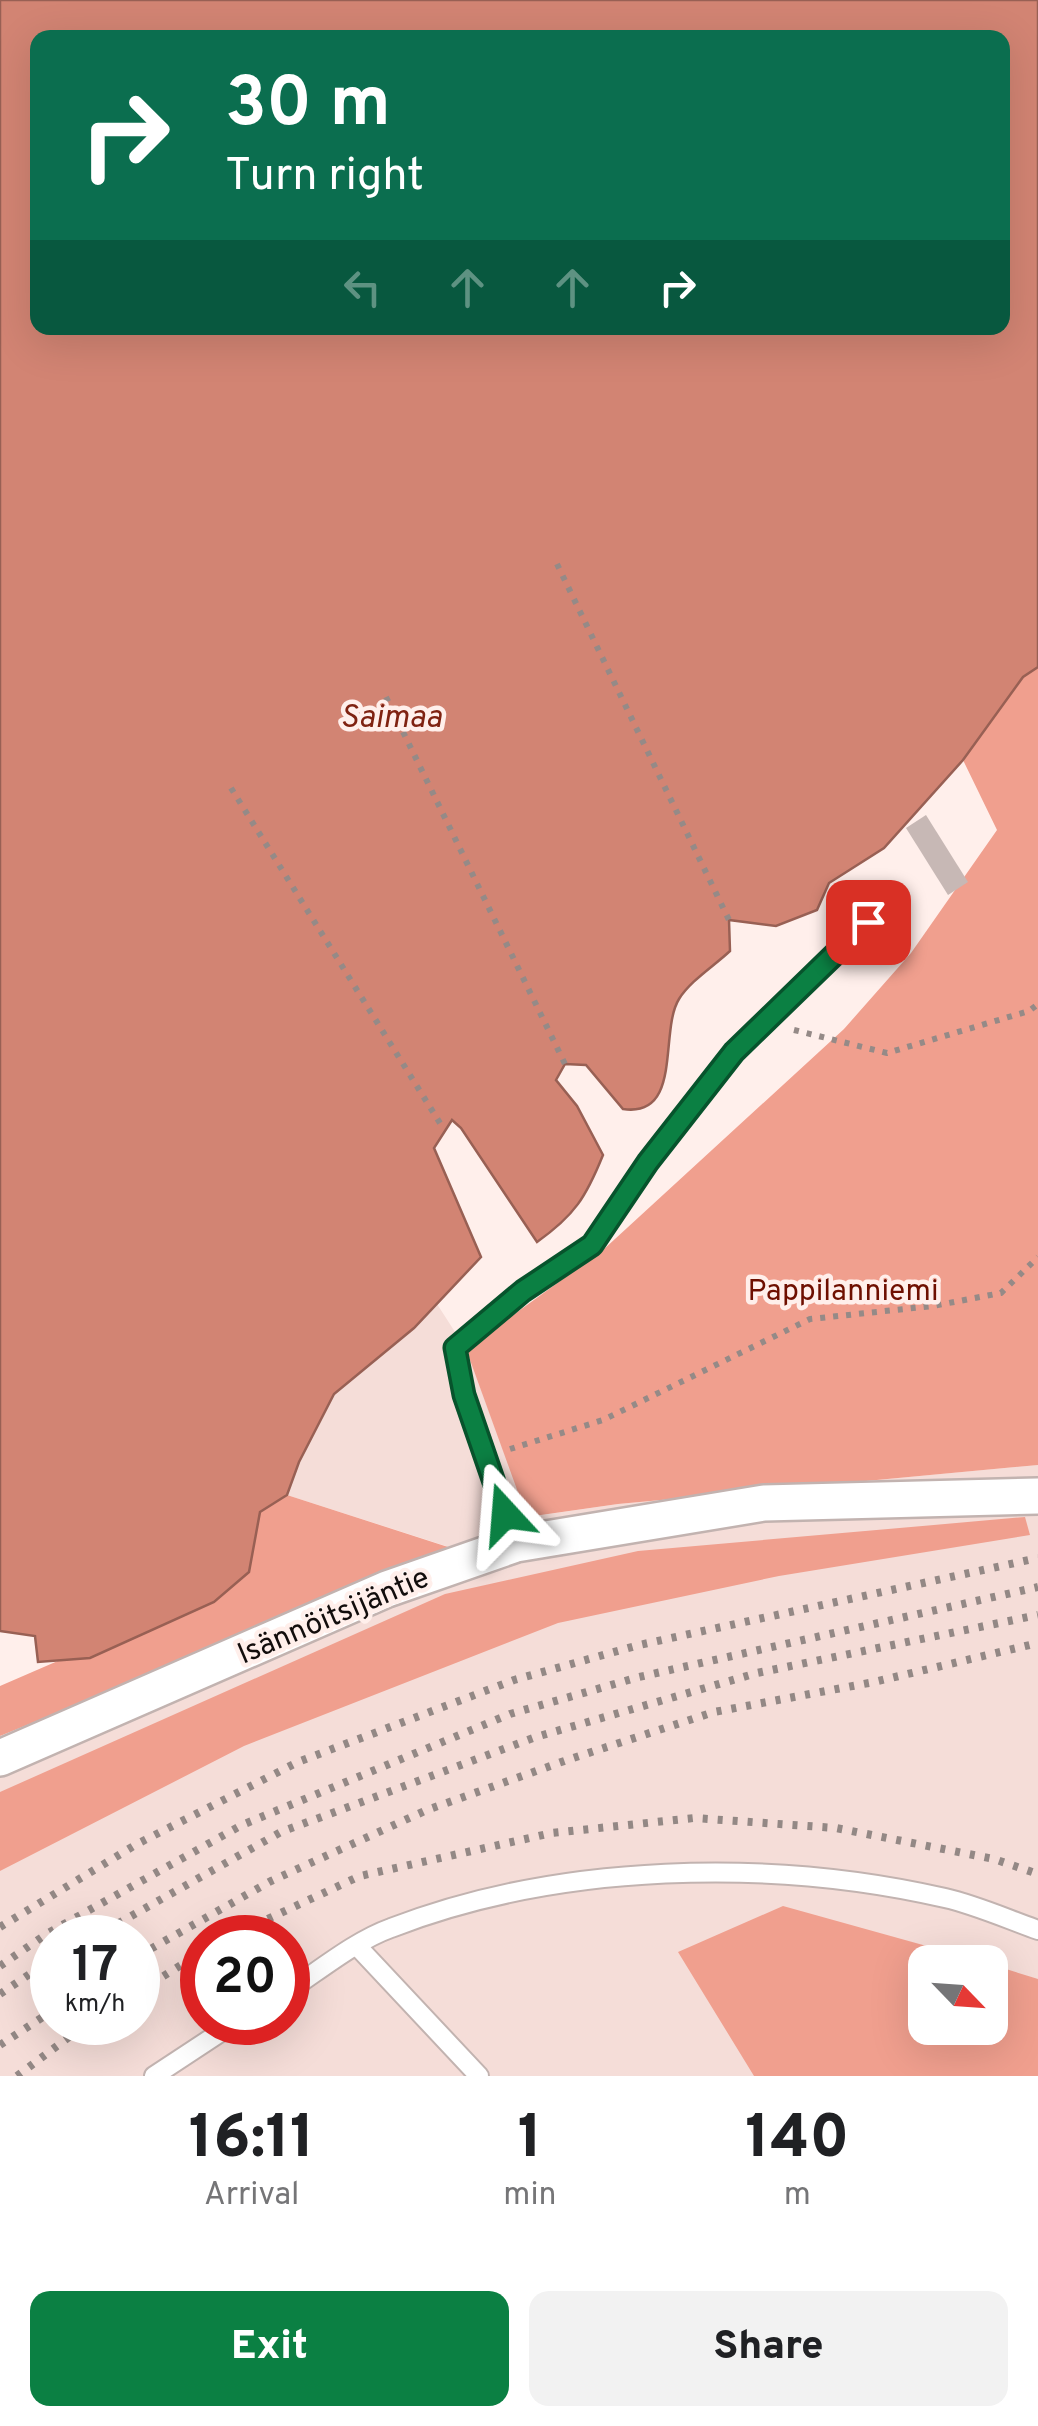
<!DOCTYPE html>
<meta charset="utf-8">
<style>
:root{--surface:#fff;--page:#f2f2f2;--text:#202124;--muted:#757577;--accent:#0b8043}
body{margin:0;font-family:Overpass,sans-serif;background:var(--page);color:var(--text);height:100vh;display:flex;flex-direction:column;font-size:38px;white-space:nowrap}
*{box-sizing:border-box;margin:0}
p{font-size:32px;color:var(--muted)}
.icon{flex:none;width:55px;height:55px;fill:none;stroke:currentColor;stroke-width:2;stroke-linecap:round;stroke-linejoin:round}
.map{position:relative;height:2076px;overflow:hidden}
.side{display:flex;flex-direction:column;background:var(--surface);flex:1}
.side>*{flex:none}
.banner{position:absolute;left:30px;top:30px;width:980px;height:305px;border-radius:20px;box-shadow:0 10px 40px #0002;background:#0b6e4f;color:#fff;overflow:hidden}
.needle{width:65px;rotate:115deg}
.buttons{position:absolute;left:908px;top:1945px;display:grid;gap:20px}
.buttons a{display:grid;place-items:center;width:100px;height:100px;border-radius:20px;background:var(--surface);box-shadow:0 10px 40px #0002;font-size:50px}
.speed{position:absolute;left:30px;top:1915px;display:flex;gap:20px;font-size:50px;font-weight:700;text-align:center}
.speed>*{display:grid;place-content:center;width:130px;height:130px;border-radius:50%;background:var(--surface);box-shadow:0 10px 40px #0002;line-height:1}
.speed small{font-size:25px;font-weight:400}
.speed .limit{border:15px solid #d22;background:#fff;color:#111}
.pin{position:absolute;display:grid;place-items:center;width:85px;height:85px;color:#fff;margin:-42px;border-radius:20px;box-shadow:0 5px 15px #0006}
.me{position:absolute;width:110px;margin:-55px;rotate:341deg;stroke-linejoin:round;filter:drop-shadow(0 0 8px #0008)}
.turn{display:flex;align-items:center;gap:35px;height:210px;padding:0 30px;font-size:45px}
.turn .icon{width:130px;height:130px;stroke-width:2.5}
.turn b{display:block;font-size:70px;line-height:85px}
.lanes{display:flex;align-items:center;height:95px;padding:0 30px;background:#0003;justify-content:center;gap:50px;direction:ltr}
.lanes .off{opacity:.35}
.eta{display:flex;justify-content:space-evenly;align-items:center;height:170px;text-align:center}
.eta b{font-size:60px;font-weight:800;line-height:70px}
.cta{display:flex;gap:20px;margin-top:auto;padding:20px 30px}
.cta a{flex:1;height:115px;border-radius:20px;background:var(--accent);color:#fff;font-size:40px;font-weight:800;line-height:115px;text-align:center}
.cta a+a{background:var(--page);color:var(--text)}
.map>svg:first-child{display:block}
.built{fill:#f5ddd8;fill-rule:evenodd}
.forest{fill:#f09f8e}
.water{fill:#d28473;stroke:#986054;stroke-width:2.5;fill-rule:evenodd}
.building{fill:#c7b8b5}
.lines{fill:none;stroke-linecap:round;stroke-linejoin:round}
.service-casing{stroke:#c2b3b0;stroke-width:22}
.minor-casing{stroke:#c2b3b0;stroke-width:40}
.path{stroke:#958a87;stroke-width:6;stroke-dasharray:5 8;stroke-linecap:butt}
.service{stroke:#fff;stroke-width:18}
.minor{stroke:#fff;stroke-width:35}
.rail{stroke:#938885;stroke-width:8;stroke-dasharray:5 10;stroke-linecap:butt}
.route-casing{stroke:#07532c;stroke-width:25}
.route{stroke:#0b8043;stroke-width:18}
.labels{text-anchor:middle;stroke-width:9;stroke-linejoin:round;paint-order:stroke}
.park-label{font-size:30px;fill:#6e0f00;stroke:#ffefeb}
.street-label{font-size:30px;fill:#120d0c;stroke:#ffefeb}
.water-label{font-size:32px;font-style:italic;fill:#7f2211;stroke:#ffefeb}
</style>
<div class="map">
<svg width="1038" height="2076" viewBox="0 0 1038 2076">
<rect width="100%" height="100%" fill="#ffefeb"/>
<path class="built" d="M437 1304 466 1349 528 1517 618 1504 1038 1465V2076H0V1736L371 1585 446 1546 287 1495 299 1462 333 1394ZM52 1938H138V2022H52ZM202 1938H288V2022H202ZM925 1962H990V2028H925Z"/>
<path class="forest" d="M1038 667V1465L618 1504 527 1517 466 1349 603 1250 844 1029 911 953 997 830 963 760 1023 677Z
M287 1495 448 1547 371 1585 0 1736V1686L60 1660 90 1658 214 1602 249 1572 260 1512Z
M1025 1517 1030 1535 779 1576 558 1623 244 1746 0 1871V1792L445 1594 638 1551Z
M783 1906 984 1962H925V2028H990V1964L1038 1979V2076H754L678 1952Z"/>
<path class="water" d="M0 0H1038V667L1023 677 963 760 884 848 829 883 817 910 776 926 729 920 730 951C714 966 690 981 679 999 659 1031 683 1118 623 1109L586 1065 565 1064 556 1080 577 1106 603 1155C586 1197 575 1215 537 1242L461 1128 452 1120 434 1148 481 1257 414 1328 334 1394 299 1462 287 1495 260 1512 249 1572 214 1602 90 1658 38 1662 35 1636 0 1631ZM38 38H1002V328H38Z"/>
<path class="building" d="M926 815 968 882 948 895 906 828Z"/>
<g class="lines">
<g class="service-casing">
<path id="service" d="M516 1544 464 1395 455 1348 523 1291 591 1245 648 1162 734 1052 868 922
M358 1947 479 2076
M288 1991C320 1970 355 1941 391 1928 559 1863 770 1858 945 1898 976 1905 1007 1919 1038 1930
M154 2076 236 2022"/>
</g>
<g class="minor-casing">
<path id="minor" d="M0 1758 387 1589 516 1544 764 1503 1038 1496"/>
</g>
<path class="path" d="M557 564 729 920
M386 697 565 1064
M231 788 443 1128
M794 1030 887 1053 1029 1011 1038 1004
M510 1449 603 1420 810 1319 933 1306 1001 1293 1038 1257"/>
<use href="#service" class="service"/>
<use href="#minor" class="minor"/>
<path class="rail" d="M0 1927 137 1844 298 1762 514 1680 639 1645 1038 1558
M92 1938 281 1832 536 1737 757 1673 1038 1615
M227 1938 360 1876 552 1833 694 1818 836 1828 994 1859 1038 1874
M138 1956 271 1881 427 1810 567 1760 714 1712 874 1682 1038 1643
M0 1966 48 1933 242 1825 510 1714 639 1677 1038 1587
M138 1992 202 1952
M0 1994 52 1959
M0 2045 52 2011
M17 2076 89 2022"/>
</g>
<g class="lines">
<g class="route-casing">
<path id="route" d="M505 1514 464 1395 455 1348 523 1291 592 1245 648 1162 734 1052 868 922"/>
</g>
<use href="#route" class="route"/>
</g>
<g class="labels">
<g class="park-label">
<text x="843" y="1300">Pappilanniemi</text>
</g>
<g class="street-label">
<text transform="translate(333 1615) rotate(-23)" y="10">Isännöitsijäntie</text>
</g>
<g class="water-label">
<text x="391" y="727">Saimaa</text>
</g>
</g>
</svg>
<div class="buttons">
<a><svg class="needle" viewBox="-14 -14 28 28"><path d="M0-13l5 13h-10z" fill="#e53935"/><path d="M0 13l5-13h-10z" fill="#757577"/></svg></a>
</div>
<div class="speed"><div>17<small>km/h</small></div><div class="limit">20</div></div>
<div class="pin" style="left:868px;top:922px;background:#d93025"><svg class="icon" aria-label="arrive" viewBox="0 0 24 24"><path d="M6 21V4h12l-3 4 3 4H6"/></svg></div>
<svg class="me" style="left:505px;top:1514px" viewBox="-20 -20 40 40"><path d="M0-17L14 15 0 8-14 15z" fill="#0b8043" stroke="#fff" stroke-width="4"/></svg>
<div class="banner">
<div class="turn"><svg class="icon" aria-label="right" viewBox="0 0 24 24"><path d="M7 20v-9h11M14 6l5 5-5 5"/></svg><div><b>30 m</b>Turn right</div></div>
<div class="lanes"><svg class="icon off" aria-label="left" viewBox="0 0 24 24"><path d="M17 20v-9H6M10 6l-5 5 5 5"/></svg><svg class="icon off" aria-label="ahead" viewBox="0 0 24 24"><path d="M12 20V5M6 11l6-6 6 6"/></svg><svg class="icon off" aria-label="ahead" viewBox="0 0 24 24"><path d="M12 20V5M6 11l6-6 6 6"/></svg><svg class="icon" aria-label="right" viewBox="0 0 24 24"><path d="M7 20v-9h11M14 6l5 5-5 5"/></svg></div>
</div>
</div>
<section class="side">
<div class="eta">
<div><b>16:11</b><p>Arrival</p></div>
<div><b>1</b><p>min</p></div>
<div><b>140</b><p>m</p></div>
</div>
<div class="cta"><a>Exit</a><a>Share</a></div>
</section>
